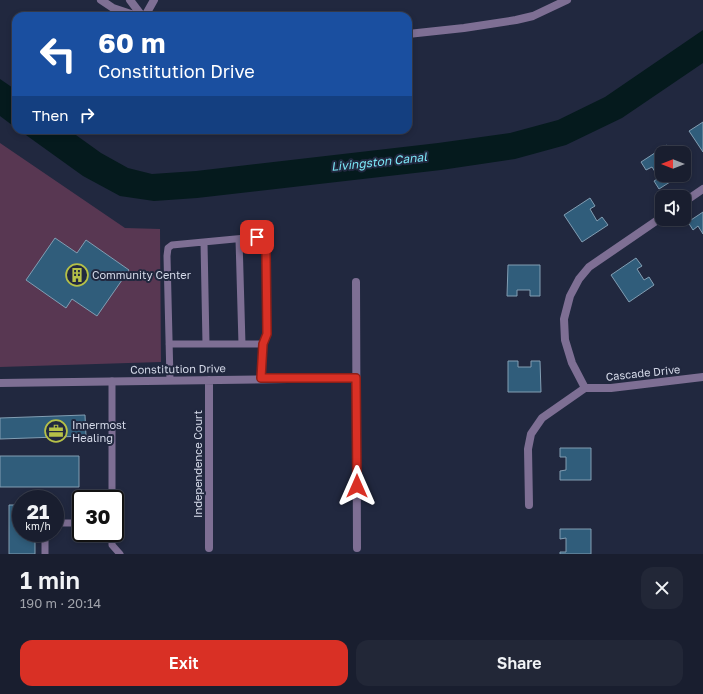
<!DOCTYPE html>
<meta charset="utf-8">
<style>
:root{--surface:#191e2f;--page:#222737;--text:#f1f3f6;--muted:#9fa2aa;--line:#373c4b;--accent:#d93025}
body{margin:0;font-family:"Golos Text",sans-serif;background:var(--page);color:var(--text);height:100vh;display:flex;flex-direction:column;font-size:15px;white-space:nowrap}
*{box-sizing:border-box;margin:0}
p{font-size:13px;color:var(--muted)}
.icon{flex:none;width:22px;height:22px;fill:none;stroke:currentColor;stroke-width:2;stroke-linecap:round;stroke-linejoin:round}
.map{position:relative;height:554px;overflow:hidden}
.details{display:flex;flex-direction:column;background:var(--surface);flex:1}
.details>*{flex:none}
.banner{position:absolute;left:12px;top:12px;width:400px;height:122px;border-radius:12px;box-shadow:0 2px 6px #0003,0 0 0 1px var(--line);background:#1a4fa0;color:#fff;overflow:hidden}
.needle{width:26px;rotate:270deg}
.buttons{position:absolute;left:655px;top:146px;display:grid;gap:8px}
.buttons a{display:grid;place-items:center;width:36px;height:36px;border-radius:8px;background:var(--surface);box-shadow:0 2px 6px #0003,0 0 0 1px var(--line);font-size:20px}
.speed{position:absolute;left:12px;top:490px;display:flex;gap:8px;font-size:20px;font-weight:700;text-align:center}
.speed>*{display:grid;place-content:center;width:52px;height:52px;border-radius:50%;background:var(--surface);box-shadow:0 2px 6px #0003,0 0 0 1px var(--line);line-height:1}
.speed small{font-size:10px;font-weight:400}
.speed .limit{border:2px solid #111;border-radius:6px;background:#fff;color:#111}
.pin{position:absolute;display:grid;place-items:center;width:34px;height:34px;color:#fff;margin:-17px;border-radius:8px;box-shadow:0 2px 6px #0006}
.me{position:absolute;width:44px;margin:-22px;rotate:0deg;stroke-linejoin:round;filter:drop-shadow(0 0 3px #0008)}
.turn{display:flex;align-items:center;gap:14px;height:84px;padding:0 20px;font-size:18px}
.turn .icon{width:52px;height:52px;stroke-width:2.5}
.turn b{display:block;font-size:28px;line-height:34px}
.then{display:flex;align-items:center;height:38px;padding:0 20px;background:#0003;gap:8px;font-size:15px}
.round{display:grid;place-items:center;flex:none;width:42px;height:42px;border-radius:12px;background:var(--page)}
.summary{display:flex;align-items:center;justify-content:space-between;height:68px;padding:0 20px}
h1{font-size:24px;font-weight:600;line-height:30px}
.primary-button{display:flex;gap:8px;margin-top:auto;padding:8px 20px}
.primary-button a{flex:1;height:46px;border-radius:12px;background:var(--accent);color:#fff;font-size:16px;font-weight:600;line-height:46px;text-align:center}
.primary-button a+a{background:var(--page);color:var(--text)}
.map>svg:first-child{display:block}
.green{fill:#583752}
.water{fill:#051a1d}
.building{fill:#305d7b;stroke:#829eb3}
.lines{fill:none;stroke-linecap:round;stroke-linejoin:round}
.service{stroke:#7e6f94;stroke-width:7}
.minor{stroke:#7e6f94;stroke-width:8}
.route-casing{stroke:#8d1f18;stroke-width:10}
.route{stroke:#d93025;stroke-width:7}
.labels{text-anchor:middle;stroke-width:4;stroke-linejoin:round;paint-order:stroke}
.poi-label{font-size:11px;fill:#d4d9e8;stroke:#21283f;text-anchor:start}
.street-label{font-size:11px;fill:#d4d9e8;stroke:#21283f}
.water-label{font-size:12px;font-style:italic;fill:#7be5f5;stroke:#21283f}
</style>
<div class="map">
<svg width="703" height="554" viewBox="0 0 703 554">
<rect width="100%" height="100%" fill="#21283f"/>
<path class="green" d="M0 143 125 228 160 229 161 362 0 367Z"/>
<path class="water" d="M703 30V63L622 118 566 145 515 159 441 170 197 198 154 201 120 196 83 176 19 130H69L101 153 128 168 152 174 196 171 438 143 510 133 558 120 605 97Z
M0 79 16 90V128L0 116Z"/>
<path class="building" d="M703 122V152L689 131Z
M667 145 672 153H662V175H681L659 189 654 181 659 178 652 167 646 170 641 162Z
M590 198 595 206 590 209 597 221 602 217 608 225 582 242 564 215Z
M703 212V234L698 226 693 230 688 222Z
M55 238 77 253 86 240 129 270 97 316 72 299 66 308 26 280Z
M636 258 642 266 637 269 644 280 649 277 654 285 629 302 611 275Z
M508 265H540V296H530V290H517V296H507Z
M508 361H518V367H531V361H540L541 392H508Z
M85 415 86 436 0 439V418Z
M560 448H591V480H560V471L566 470V457H560Z
M0 456H79V487H0Z
M9 505H21V533H35V554H9Z
M560 529H591V554H560V552H566V538L560 539Z"/>
<g class="lines">
<path class="service" d="M239 239 242 344
M204 242 206 344
M169 344H263
M170 380 167 256 168 248 172 245 257 237C265 240 266 245 266 253L267 334 263 344 261 378
M112 499V381
M55 523H81
M112 533V545L120 554
M45 554V533"/>
<path class="minor" d="M101 0 113 8 137 16
M130 0 142 16
M145 16 154 0
M408 34 464 28 516 20 533 16 567 0
M684 202 703 189
M356 282 357 548
M0 383 356 378
M585 388 572 363 565 340 564 319 570 296 579 279 589 267 662 217
M585 388H611L703 377
M529 505 528 449 531 434 542 418 585 388
M209 548V380"/>
</g>
<g class="lines">
<g class="route-casing">
<path id="route" d="M257 237C265 240 266 245 266 253L267 334 263 344 261 378H356L357 486"/>
</g>
<use href="#route" class="route"/>
</g>
<defs>
<g id="building-ring" transform="scale(1.15)"><circle r="9.5" fill="#21283f" stroke="#b6c148" stroke-width="1.5"/><path d="M-4-6H4V6H1V3H-1V6H-4ZM-2.5-4.3h1.7v1.8h-1.7ZM.8-4.3h1.7v1.8H.8ZM-2.5-1h1.7V.8h-1.7ZM.8-1h1.7V.8H.8Z" fill="#b6c148"/></g>
<g id="office-ring" transform="scale(1.15)"><circle r="9.5" fill="#21283f" stroke="#b6c148" stroke-width="1.5"/><path d="M-6-3h4V-5.5h4V-3h4V5H-6ZM-1-4.5V-3h2v-1.5ZM-6 0V1H6V0Z" fill="#b6c148"/></g>
</defs>
<g fill-rule="evenodd">
<use href="#building-ring" x="77" y="275"/>
<use href="#office-ring" x="56" y="431"/>
</g>
<g class="labels">
<g class="poi-label">
<text x="92" y="279">Community Center</text>
<text x="72" y="429">Innermost<tspan x="72" dy="13">Healing</tspan></text>
</g>
<g class="street-label">
<text transform="translate(178 369) rotate(-1)" y="4">Constitution Drive</text>
<text transform="translate(643 373) rotate(-6)" y="4">Cascade Drive</text>
<text transform="translate(198 464) rotate(-90)" y="4">Independence Court</text>
</g>
<g class="water-label">
<text transform="translate(379 162) rotate(-6)" y="4">Livingston Canal</text>
</g>
</g>
</svg>
<div class="buttons">
<a><svg class="needle" viewBox="-14 -14 28 28"><path d="M0-13l5 13h-10z" fill="#e53935"/><path d="M0 13l5-13h-10z" fill="#9fa2aa"/></svg></a>
<a><svg class="icon" aria-label="sound" viewBox="0 0 24 24"><path d="M4 9h4l5-4v14l-5-4H4zM17 9q2 3 0 6"/></svg></a>
</div>
<div class="speed"><div>21<small>km/h</small></div><div class="limit">30</div></div>
<div class="pin" style="left:257px;top:237px;background:#d93025"><svg class="icon" aria-label="arrive" viewBox="0 0 24 24"><path d="M6 21V4h12l-3 4 3 4H6"/></svg></div>
<svg class="me" style="left:357px;top:486px" viewBox="-20 -20 40 40"><path d="M0-17L14 15 0 8-14 15z" fill="#d93025" stroke="#fff" stroke-width="4"/></svg>
<div class="banner">
<div class="turn"><svg class="icon" aria-label="left" viewBox="0 0 24 24"><path d="M17 20v-9H6M10 6l-5 5 5 5"/></svg><div><b>60 m</b>Constitution Drive</div></div>
<div class="then">Then<svg class="icon" aria-label="right" viewBox="0 0 24 24"><path d="M7 20v-9h11M14 6l5 5-5 5"/></svg></div>
</div>
</div>
<section class="details">
<div class="summary"><div><h1>1 min</h1><p>190 m · 20:14</p></div><a class="round"><svg class="icon" aria-label="close" viewBox="0 0 24 24"><path d="M6 6l12 12M18 6L6 18"/></svg></a></div>
<div class="primary-button"><a>Exit</a><a>Share</a></div>
</section>
